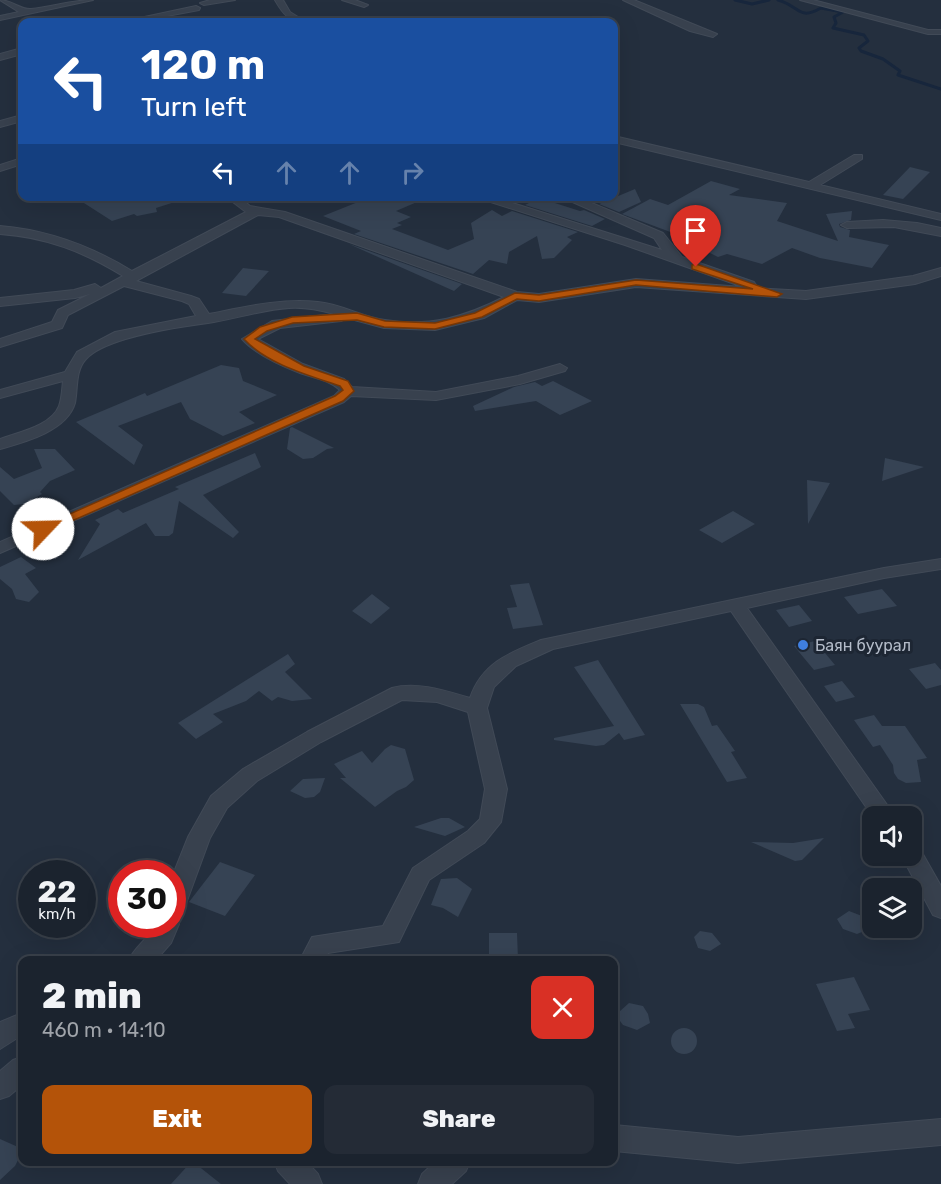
<!DOCTYPE html>
<meta charset="utf-8">
<style>
:root{--surface:#1b232e;--page:#242b36;--text:#f1f3f6;--muted:#a0a4aa;--line:#39404a;--accent:#b45309}
body{margin:0;font-family:Rubik,sans-serif;background:var(--page);color:var(--text);height:100vh;display:flex;flex-direction:column;font-size:22px;white-space:nowrap}
*{box-sizing:border-box;margin:0}
p{font-size:20px;color:var(--muted)}
.icon{flex:none;width:33px;height:33px;fill:none;stroke:currentColor;stroke-width:2;stroke-linecap:round;stroke-linejoin:round}
.map{position:relative;flex:1;overflow:hidden}
.drawer{position:absolute;left:18px;top:956px;width:600px;height:210px;display:flex;flex-direction:column;background:var(--surface);border-radius:12px;box-shadow:0 6px 24px #0002,0 0 0 2px var(--line)}
.drawer>*{flex:none}
.guide{position:absolute;left:18px;top:18px;width:600px;height:183px;border-radius:12px;box-shadow:0 6px 24px #0002,0 0 0 2px var(--line);background:#1a4fa0;color:#fff;overflow:hidden}
.fabs{position:absolute;left:862px;top:806px;display:grid;gap:12px}
.fabs a{display:grid;place-items:center;width:60px;height:60px;border-radius:12px;background:var(--surface);box-shadow:0 6px 24px #0002,0 0 0 2px var(--line);font-size:30px}
.speed{position:absolute;left:18px;top:860px;display:flex;gap:12px;font-size:30px;font-weight:700;text-align:center}
.speed>*{display:grid;place-content:center;width:78px;height:78px;border-radius:50%;background:var(--surface);box-shadow:0 6px 24px #0002,0 0 0 2px var(--line);line-height:1}
.speed small{font-size:15px;font-weight:400}
.speed .limit{border:9px solid #d22;background:#fff;color:#111}
.pin{position:absolute;display:grid;place-items:center;width:51px;height:51px;color:#fff;margin:-62px -26px;border-radius:50% 50% 50% 0;rotate:-45deg;box-shadow:0 0 6px #0007}
.pin .icon{rotate:45deg}
.me{position:absolute;width:66px;margin:-33px;rotate:66deg;stroke-linejoin:round;filter:drop-shadow(0 0 4px #0008)}
.turn{display:flex;align-items:center;gap:21px;height:126px;padding:0 24px;font-size:27px}
.turn .icon{width:78px;height:78px;stroke-width:2.5}
.turn b{display:block;font-size:42px;line-height:51px}
.lanes{display:flex;align-items:center;height:57px;padding:0 24px;background:#0003;justify-content:center;gap:30px;direction:ltr}
.lanes .off{opacity:.35}
.round{display:grid;place-items:center;flex:none;width:63px;height:63px;border-radius:12px;background:var(--page)}
.overview{display:flex;align-items:center;justify-content:space-between;height:102px;padding:0 24px}
h1{font-size:36px;font-weight:800;line-height:45px}
.action{display:flex;gap:12px;margin-top:auto;padding:12px 24px}
.action a{flex:1;height:69px;border-radius:12px;background:var(--accent);color:#fff;font-size:24px;font-weight:800;line-height:69px;text-align:center}
.action a+a{background:var(--page);color:var(--text)}
.map>svg:first-child{display:block}
.lines{fill:none;stroke-linecap:round;stroke-linejoin:round}
.stream{stroke:#17263c;stroke-width:3}
.building{fill:#364354}
.street-casing{stroke:#414a57;stroke-width:2}
.street{fill:#38414e;fill-rule:evenodd}
.route{fill:#b45309;stroke:#753606;stroke-width:1.5}
.shop-dot{fill:#3f7fe0;stroke:#1d2633;stroke-width:2}
.labels{text-anchor:middle;stroke-width:6;stroke-linejoin:round;paint-order:stroke}
.poi-label{font-size:16px;fill:#b4bcc9;stroke:#1d2633;text-anchor:start}
</style>
<div class="map">
<svg width="941" height="1184" viewBox="0 0 941 1184">
<rect width="100%" height="100%" fill="#242f3e"/>
<g class="lines">
<path class="stream" d="M735 0 752 4 769 0
M778 0C800 6 798 21 821 8L843 12 834 17 836 23 833 28 864 35 868 41 859 48 861 51 883 59 900 71 898 75 941 89"/>
</g>
<path class="building" d="M910 167 930 172 903 199 883 195Z
M711 181 740 189 729 195 787 203 777 221 838 241 826 214 852 211 851 220 839 224 840 227 850 230 849 237 889 245 872 268 820 258 792 248 762 264 727 254 718 257 678 237 681 236 622 214 650 199 668 205Z
M635 189 641 202 619 212 599 204Z
M73 196H177L178 201 156 208 157 212 137 216 134 214 112 221Z
M373 196H431L396 211 411 217 397 223 402 225 392 229 448 250 474 239 471 223 492 210 502 216 512 211 578 232 567 237 572 240 554 258 542 259 537 236 509 252 507 264 489 260 473 274 354 234 361 231 323 216Z
M539 198 580 211 584 210 605 219 592 226 525 205Z
M349 244 462 284 454 291Z
M243 268 269 271 246 296 222 293Z
M221 365 239 368 243 381 277 395 239 412 255 423 223 436 190 419 181 402 118 426 143 445 134 465 76 422 145 393 147 396Z
M553 381 592 401 560 415 536 401 475 411 473 406 514 387 535 382 542 386Z
M292 427 334 448 327 449 313 458 303 459 287 449 290 428Z
M34 449H55L75 470 50 481 40 492 42 494 24 504 14 505 0 491V467L14 479 42 468Z
M255 453 261 467 203 495 239 532 233 538 179 501 173 533 169 536H155L146 523 78 560 100 524 95 520 118 509 123 513 179 489 175 487Z
M885 458 924 467 882 481Z
M807 480 830 483 808 524Z
M733 511 755 524 722 543 699 530Z
M21 557 36 568 25 574 39 592 29 602 16 599 12 589 0 579V567Z
M529 583 543 625 513 629 507 608 517 607 510 585Z
M882 589 897 606 858 614 844 597Z
M372 594 390 608 371 624 352 611Z
M799 605 812 621 789 627 776 610Z
M815 641 835 665 814 670 794 646Z
M288 654 295 664 285 672 312 699 292 701 278 697 272 701 259 691 246 701 213 714 223 722 196 739 178 723Z
M598 660 645 735 624 740 619 733 604 745 596 746 554 740V738L614 726 574 667Z
M935 663 941 670V685L926 689 909 669Z
M842 681 855 697 836 702 824 686Z
M680 704H698L704 707 712 726 717 725 735 751 731 752 747 778 727 782Z
M874 715 882 726H905L927 758 917 760 921 782 906 783 898 779 894 773 893 765 880 745 873 747 854 720Z
M391 745 405 749 414 780 406 787 397 791 375 807 340 778H346L334 764 362 751 372 763 385 749Z
M325 778 320 792 314 797 305 798 290 791 303 779Z
M441 818H449L465 827 445 836 414 827Z
M824 838 802 860 795 861 751 842 793 843Z
M220 862 255 875 225 916 189 902Z
M457 878 472 889 458 917 443 908 431 905 441 879Z
M849 911 862 916 869 929 857 934 843 929 837 919Z
M700 931 712 933 721 944 710 951 698 948 694 937Z
M489 933H517L518 960H489Z
M854 977 870 1010 848 1014 855 1028 837 1031 816 984Z
M629 1003 643 1006 648 1014 650 1023 637 1030 623 1025 620 1021 619 1012Z
M671 1041a13 13 0 1 1 26 0a13 13 0 1 1-26 0Z
M0 1139 18 1147 20 1156 15 1166 0 1180Z
M192 1161 221 1184H171Z"/>
<g class="lines">
<g class="street-casing">
<path id="street" d="M0 0C11 0 21 10 31 9 52 7 72 0 93 0L0 20V16L19 12Z
M210 0H235L204 5 200 3Z
M275 0H283L290 12 306 22C289 22 283 14 275 0Z
M342 0H355L368 5 364 7Z
M623 0H634L717 34 713 37 690 31Z
M800 0H813L928 30H941V34H928Z
M196 6 200 8 199 10 135 22H121Z
M22 48V54L0 60V54Z
M22 115V121L0 127V121Z
M614 136 809 182 854 155H862V159L820 185 941 214V220L614 142Z
M22 158V164L0 171V165Z
M225 196H238L250 206 285 212 517 292 539 294 636 279 743 287 625 245 472 196H490L662 250 654 238 559 196H575L663 233 682 257 754 282 756 285 755 288 806 291 913 276 941 268V276L915 284 806 299 636 287 539 302 517 300 484 318 435 330 384 328 347 318 341 321 280 328 258 339 303 364 344 379 352 387 436 392 518 376 560 364 567 368 565 371 520 384 436 400 351 396 344 402 0 553V542L334 396 340 390C329 380 314 378 300 373 282 366 255 354 242 339L272 321 334 314C320 310 304 307 289 308 261 310 234 319 208 323 178 327 106 337 86 359 75 371 78 388 75 403 67 431 25 442 0 449V439C19 432 51 426 59 406 62 398 62 389 63 381L0 398V390L65 372 77 352 115 332 196 316 189 304 182 301 124 286 68 315 62 328 0 347V339L52 322 58 310 90 294 75 298 0 306V298L74 290 95 284 101 288 123 276C84 252 46 237 0 234V226C49 230 91 246 132 271L246 212ZM258 215 279 217 504 297C465 317 430 327 385 320 362 317 341 304 318 302 281 298 245 307 209 314L199 299 191 296 136 281Z
M883 220 917 223 941 228V236L894 227 847 228 841 225 847 222Z
M941 559V569L884 578 747 608 895 816 873 817 731 611 553 649 516 666 494 687 487 708 507 789 501 822 484 843 429 880 399 942 328 953 325 960H300L312 937 383 926 413 868 468 831 480 819 485 789 468 712 437 702 402 700 321 742 257 781 227 808 210 838 184 909 180 916 176 917 179 924 171 943 156 960H129C135 946 150 938 155 924H172V877L188 837 211 796 243 769 307 732 392 688C417 681 446 691 470 698 482 663 509 653 541 640L884 568Z
M912 846 920 849 941 886V918L933 915 901 855H912Z
M22 1013V1035L0 1049V1022Z
M22 1057V1085L9 1096 0 1099V1071L13 1060Z
M941 1119V1145L738 1163 614 1151V1125L738 1137Z
M274 1161H306L318 1174 322 1184H290L278 1171Z
M436 1161H470L466 1171 452 1184H418L422 1174Z"/>
</g>
<use href="#street" class="street"/>
</g>
<path class="route" d="M696 264 782 294 777 297 636 285 539 301 517 299 482 317 435 329 384 327 357 320 293 323 267 331 255 339 304 366 348 381 354 391 343 401 47 532 43 533 36 529 335 396 343 390 340 386C308 375 267 364 244 339L260 327 292 317 357 313 385 321 435 323 475 313 515 293 539 295 636 280 753 289 692 269V265Z"/>
<circle class="shop-dot" cx="803" cy="645" r="6"/>
<g class="labels">
<g class="poi-label">
<text x="815" y="651">Баян буурал</text>
</g>
</g>
</svg>
<div class="fabs">
<a><svg class="icon" aria-label="sound" viewBox="0 0 24 24"><path d="M4 9h4l5-4v14l-5-4H4zM17 9q2 3 0 6"/></svg></a>
<a><svg class="icon" aria-label="layers" viewBox="0 0 24 24"><path d="M12 4l9 5-9 5-9-5zM3 14l9 5 9-5"/></svg></a>
</div>
<div class="speed"><div>22<small>km/h</small></div><div class="limit">30</div></div>
<div class="pin" style="left:696px;top:267px;background:#d93025"><svg class="icon" aria-label="arrive" viewBox="0 0 24 24"><path d="M6 21V4h12l-3 4 3 4H6"/></svg></div>
<svg class="me" style="left:43px;top:529px" viewBox="-20 -20 40 40"><circle r="19" fill="#fff"/><path d="M0-13L10 11 0 6-10 11z" fill="#b45309"/></svg>
<div class="guide">
<div class="turn"><svg class="icon" aria-label="left" viewBox="0 0 24 24"><path d="M17 20v-9H6M10 6l-5 5 5 5"/></svg><div><b>120 m</b>Turn left</div></div>
<div class="lanes"><svg class="icon" aria-label="left" viewBox="0 0 24 24"><path d="M17 20v-9H6M10 6l-5 5 5 5"/></svg><svg class="icon off" aria-label="ahead" viewBox="0 0 24 24"><path d="M12 20V5M6 11l6-6 6 6"/></svg><svg class="icon off" aria-label="ahead" viewBox="0 0 24 24"><path d="M12 20V5M6 11l6-6 6 6"/></svg><svg class="icon off" aria-label="right" viewBox="0 0 24 24"><path d="M7 20v-9h11M14 6l5 5-5 5"/></svg></div>
</div>
<section class="drawer">
<div class="overview"><div><h1>2 min</h1><p>460 m · 14:10</p></div><a class="round" style="background:#d93025;color:#fff"><svg class="icon" aria-label="close" viewBox="0 0 24 24"><path d="M6 6l12 12M18 6L6 18"/></svg></a></div>
<div class="action"><a>Exit</a><a>Share</a></div>
</section>
</div>
